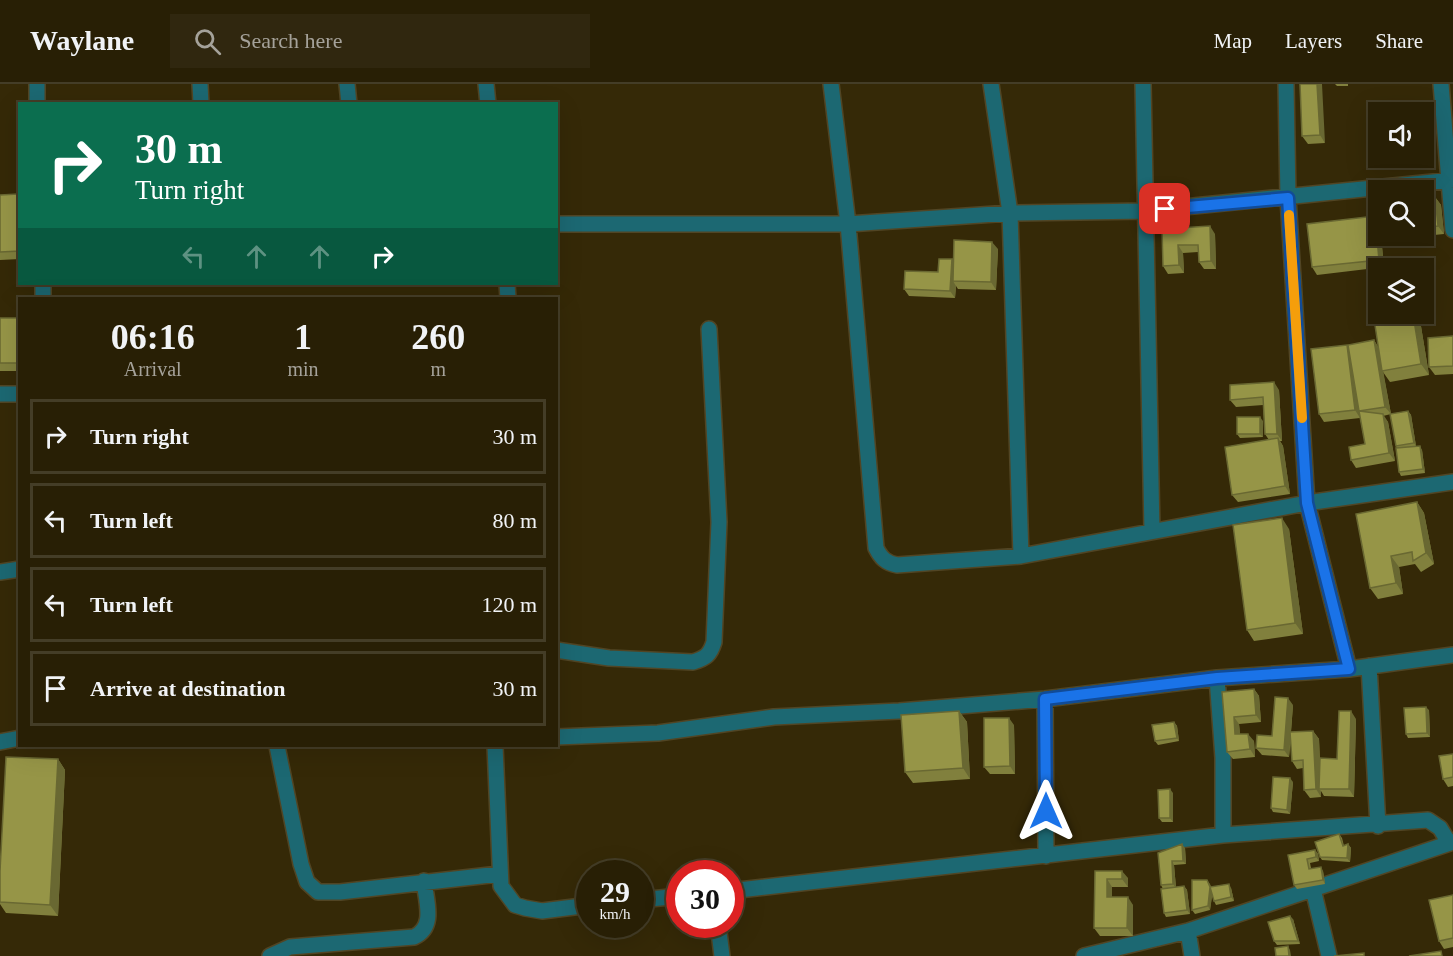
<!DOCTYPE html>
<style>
:root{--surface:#281f05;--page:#30270f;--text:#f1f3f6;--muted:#a5a29a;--line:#443d27}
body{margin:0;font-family:"Times New Roman",serif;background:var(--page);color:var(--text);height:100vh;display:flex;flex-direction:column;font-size:22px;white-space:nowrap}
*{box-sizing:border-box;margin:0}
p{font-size:20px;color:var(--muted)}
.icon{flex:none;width:33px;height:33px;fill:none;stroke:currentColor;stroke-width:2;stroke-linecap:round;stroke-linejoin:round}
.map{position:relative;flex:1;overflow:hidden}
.side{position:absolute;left:18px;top:213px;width:540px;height:450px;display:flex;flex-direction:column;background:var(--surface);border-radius:0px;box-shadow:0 6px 24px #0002,0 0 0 2px var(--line)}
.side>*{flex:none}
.guide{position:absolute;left:18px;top:18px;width:540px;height:183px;border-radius:0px;box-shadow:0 6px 24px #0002,0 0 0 2px var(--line);background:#0b6e4f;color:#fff;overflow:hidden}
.buttons{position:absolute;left:1368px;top:18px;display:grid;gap:12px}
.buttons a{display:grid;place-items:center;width:66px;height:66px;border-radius:0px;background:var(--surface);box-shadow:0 6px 24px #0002,0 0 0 2px var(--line);font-size:30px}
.speed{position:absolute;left:576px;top:776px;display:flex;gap:12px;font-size:30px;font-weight:700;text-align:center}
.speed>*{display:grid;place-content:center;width:78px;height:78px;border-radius:50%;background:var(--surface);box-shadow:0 6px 24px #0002,0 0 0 2px var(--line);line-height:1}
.speed small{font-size:15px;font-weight:400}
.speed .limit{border:9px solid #d22;background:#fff;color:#111}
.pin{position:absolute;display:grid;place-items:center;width:51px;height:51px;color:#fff;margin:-26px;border-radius:12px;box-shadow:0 3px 9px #0006}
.me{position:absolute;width:66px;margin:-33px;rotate:0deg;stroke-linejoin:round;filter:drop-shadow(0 0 4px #0008)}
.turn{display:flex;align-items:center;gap:21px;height:126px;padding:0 18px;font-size:27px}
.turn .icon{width:78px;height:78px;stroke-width:2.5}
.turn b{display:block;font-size:42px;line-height:51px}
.lanes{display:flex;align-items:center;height:57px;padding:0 18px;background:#0003;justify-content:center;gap:30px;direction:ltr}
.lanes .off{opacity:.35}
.eta{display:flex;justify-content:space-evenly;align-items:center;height:102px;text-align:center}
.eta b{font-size:36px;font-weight:700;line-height:42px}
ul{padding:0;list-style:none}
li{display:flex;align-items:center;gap:18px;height:75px;margin:0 12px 9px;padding:0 6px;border:3px solid var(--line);border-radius:0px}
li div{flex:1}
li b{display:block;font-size:22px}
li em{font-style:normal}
header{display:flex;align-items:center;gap:36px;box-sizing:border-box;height:84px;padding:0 30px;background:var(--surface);border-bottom:2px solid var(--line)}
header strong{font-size:28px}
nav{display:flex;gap:33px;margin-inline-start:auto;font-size:21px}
.search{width:420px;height:54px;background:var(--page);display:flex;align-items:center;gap:15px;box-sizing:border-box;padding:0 21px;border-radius:0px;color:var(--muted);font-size:22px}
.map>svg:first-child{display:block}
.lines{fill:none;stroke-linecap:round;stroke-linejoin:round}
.minor-casing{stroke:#514524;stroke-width:18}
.minor{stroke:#1c6872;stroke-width:15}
.wall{fill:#81803d}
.shaded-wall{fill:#696832}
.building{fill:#969547;stroke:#696832;stroke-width:1.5}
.route-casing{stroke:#114b97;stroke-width:15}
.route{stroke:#1a73e8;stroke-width:10}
.slow{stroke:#f59e0b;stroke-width:10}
</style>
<header>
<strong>Waylane</strong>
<div class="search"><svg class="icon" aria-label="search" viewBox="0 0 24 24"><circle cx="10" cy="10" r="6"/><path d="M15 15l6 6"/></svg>Search here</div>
<nav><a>Map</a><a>Layers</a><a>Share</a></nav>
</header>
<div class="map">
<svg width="1453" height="872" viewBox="0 0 1453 872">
<rect width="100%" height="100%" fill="#352907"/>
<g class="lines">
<g class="minor-casing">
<path id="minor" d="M37 0V20
M200 0 201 20
M347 0 349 20
M486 0 488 20
M831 0 848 140 876 464C881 474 886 479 897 481L1021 472 1307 419 1453 398
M991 0 1010 129 1021 472
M1143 0 1152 447
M1286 0 1288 114 1307 419 1349 585
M1441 0 1453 146
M556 140H848L1010 129 1144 127 1453 96
M43 200V214
M507 200 508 214
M0 310H20
M0 488 20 485
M556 566 609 574 693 578C706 574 710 571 714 558L719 438 709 245
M1369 582 1378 742
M1217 594 1223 674V751
M1045 615 1046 772
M556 653 658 649 774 633 899 627 1045 615 1217 594 1349 585 1453 571
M0 658 20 654
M277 662 301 780 307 798 318 808H340L499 790
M495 662 501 802 515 821 525 824 542 827 590 821
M1313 805 1329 872
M730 807 1223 751 1428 736 1440 744 1449 759
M640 816 680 812
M718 840 722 872
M1188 847 1192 872
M270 872 290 863 414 853C436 843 426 817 424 797
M1084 872 1188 847 1453 758"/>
</g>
<use href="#minor" class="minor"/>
</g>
<path class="wall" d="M1300 0 1325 59 1308 60 1302 52Z
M1335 0H1348V2H1337Z
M0 111H20V175L0 176Z
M1435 113 1441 121 1444 150 1434 151 1430 145H1424V114Z
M1375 132 1378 138V152H1381L1384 183 1317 191 1312 183Z
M1162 145 1215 150 1216 185H1204L1199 178 1198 168 1183 169 1184 189 1168 190 1163 182Z
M998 165 996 206 958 205 956 202 955 214 909 212 904 205 938 188 953 178Z
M1378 230H1419L1429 291 1390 298 1383 288 1391 330 1383 332 1388 338 1395 377 1356 384 1351 376 1365 360 1360 334 1324 338 1319 330 1347 261 1348 263 1374 256 1378 263Z
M0 234H20V287H0Z
M1453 252V290L1435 291 1429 283Z
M1279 306 1282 357H1280L1283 362 1290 410 1238 418 1232 411 1269 356 1265 350 1263 321 1236 323 1230 316Z
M1408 327 1411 331 1416 362 1422 366 1425 389 1401 392 1399 388 1397 364 1396 362Z
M1263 337V353L1240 354 1237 350Z
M1417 418 1424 429 1434 480 1421 488 1415 480 1399 483 1403 510 1378 515 1370 504Z
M1289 445 1303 550 1254 557 1247 546Z
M1254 605 1259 612 1261 638 1239 640 1240 650 1254 657 1255 673 1233 675 1227 668 1222 608Z
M1293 621 1291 648 1313 647 1319 655 1320 678 1337 675 1356 635 1354 713 1324 712 1321 707V713L1310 714 1304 706 1303 684 1297 685 1292 677 1291 653 1289 673 1262 671 1256 664 1272 652Z
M1429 626 1430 653 1408 654 1406 650Z
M959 627 967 638 970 695 913 699 905 688Z
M1174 638 1177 642 1179 657 1158 661 1155 657Z
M1014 641 1015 690H990L984 683Z
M1453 670V702L1448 703 1443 695Z
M58 675 65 686 58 832 6 829 0 820V787Z
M1293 698 1290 730 1273 728 1271 724Z
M1173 709V738H1162L1159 734Z
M1339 750 1342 754 1344 762 1348 760 1351 764 1350 778 1322 776 1320 773Z
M1185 764 1186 780 1174 781 1176 803 1184 802 1187 806 1190 830 1166 833 1164 829 1163 805 1161 801 1158 769Z
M1315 766 1318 770 1319 777 1310 779 1311 784 1323 787 1325 800 1297 805 1294 801 1288 771Z
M1095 787 1128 794V803H1112V813L1133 821V852H1100L1094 844Z
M1207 796 1211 803 1231 804 1234 817 1216 821 1214 817 1212 811 1210 826 1195 830 1192 826Z
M1453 811V863L1444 865 1439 857Z
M1293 835 1300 860 1277 861 1274 857Z"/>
<path class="shaded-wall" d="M1317 0H1322L1325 59 1320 51Z
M1435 113 1441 121 1444 150 1438 142Z
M1375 132 1378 138V152H1381L1384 183 1379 176Z
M1210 142 1215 150 1216 185 1211 177Z
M992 158 998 165 996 206 991 198Z
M1178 161 1183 169 1184 189 1179 181Z
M952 175 957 183 953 197 956 202 955 214 950 207Z
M1413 230H1419L1429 291 1421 280Z
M1374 256 1379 264 1391 330 1385 323Z
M1347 261 1352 268 1360 334 1355 326Z
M1274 298 1279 306 1282 357 1277 350Z
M1408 327 1411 331 1416 362 1414 359Z
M1383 330 1388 338 1395 377 1389 369Z
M1260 333 1263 337V353L1260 350Z
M1278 354 1283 362 1290 410 1285 402Z
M1420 362 1422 366 1425 389 1423 385Z
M1417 418 1424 429 1434 480 1426 469Z
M1282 434 1289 445 1303 550 1295 539Z
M1391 472 1399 483 1403 510 1396 499Z
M1254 605 1259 612 1261 638 1256 631Z
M1288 614 1293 621 1289 673 1284 666Z
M1426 623 1429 626 1430 653 1427 649Z
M959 627 967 638 970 695 963 684Z
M1351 627 1356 635 1354 713 1349 705Z
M1234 633 1239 640 1241 658 1235 650Z
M1009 634 1014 641 1015 690 1010 682Z
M1174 638 1177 642 1179 657 1177 654Z
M1313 647 1319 655 1321 705H1319L1321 707V713L1316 705Z
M1248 650 1254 657 1255 673 1250 665Z
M58 675 65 686 58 832 50 821Z
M1290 694 1293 698 1290 730 1287 726Z
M1170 705 1173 709V738L1170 734Z
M1182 760 1185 764 1186 780 1183 777Z
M1348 760 1351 764 1350 778 1347 774Z
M1315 766 1318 770 1319 777 1316 773Z
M1172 777 1174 781 1176 804 1173 800Z
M1321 783 1323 787 1325 800 1323 796Z
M1122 787 1128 794V803L1122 795Z
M1107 795 1112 803V821L1107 813Z
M1207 796 1210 800 1213 807 1210 826 1208 822Z
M1229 800 1231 804 1234 817 1231 813Z
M1184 802 1187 806 1190 830 1187 826Z
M1128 813 1133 821V852L1127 844Z
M1290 832 1293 835 1300 860 1298 857Z
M1288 862 1290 866 1291 872H1289Z"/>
<path class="building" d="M1300 0H1317L1320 51 1302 52Z
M18 110 20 127V167L0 168V111Z
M1435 113 1438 142 1429 143 1428 137H1424V114Z
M1375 132 1379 176 1312 183 1307 140Z
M1210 142 1211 177 1199 178 1198 161H1178L1179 181 1163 182 1162 145Z
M954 156 992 158 991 198 953 197Z
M939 175H952L950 207 904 205 905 187 938 188Z
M1378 201V230H1413L1421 280 1382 287 1369 202Z
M0 234H20V279H0Z
M1453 252V282L1429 283 1428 254Z
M1374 256 1385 323 1359 327 1348 261Z
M1347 261 1355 326 1319 330 1311 265Z
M1274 298 1277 350H1265L1263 313 1230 316V301Z
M1359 327 1383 330 1389 369 1351 376 1349 363 1365 360Z
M1408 327 1414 359 1396 362 1390 330Z
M1237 333H1260V350H1237Z
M1278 354 1285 402 1232 411 1225 363Z
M1420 362 1423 385 1399 388 1396 364Z
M1417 418 1426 469 1413 477 1412 468 1391 472 1396 499 1370 504 1356 430Z
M1282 434 1295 539 1247 546 1233 441Z
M1254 605 1256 631 1234 633 1235 650H1248L1250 665 1227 668 1222 608Z
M1275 613 1288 614 1284 666 1256 664 1257 651 1272 652Z
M1426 623 1427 649 1406 650 1404 624Z
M959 627 963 684 905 688 901 631Z
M1339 627H1351L1349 705H1319L1320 674 1337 675Z
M984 634H1009L1010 682 984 683Z
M1174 638 1177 654 1155 657 1152 641Z
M1313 647 1316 705 1304 706 1303 676 1292 677 1290 648Z
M1453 670V693L1443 695 1439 672Z
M6 673 58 675 50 821 0 818V787Z
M1273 693 1290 694 1287 726 1271 724Z
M1170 705V734H1159L1158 706Z
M1339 750 1343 762 1348 760 1347 774 1320 773 1315 758Z
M1182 760 1183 777H1172L1173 800 1161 801 1158 769Z
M1315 766 1316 773 1307 775 1309 785 1321 783 1323 796 1294 801 1288 771Z
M1095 787H1122V795H1107V813H1128L1127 844H1094Z
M1192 796H1207L1210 803 1208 822 1192 826Z
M1229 800 1231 813 1214 817 1210 803Z
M1184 802 1187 826 1164 829 1161 805Z
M1453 811V854L1439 857 1429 816Z
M1290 832 1298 857H1274L1268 838Z
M1288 862 1289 872H1276L1275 864Z
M1441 867 1442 872H1409Z
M1364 869V872H1334Z"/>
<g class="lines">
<g class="route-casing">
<path id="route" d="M1046 727 1045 615 1217 594 1349 585 1307 419 1288 114 1165 125"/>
</g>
<use href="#route" class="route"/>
<path class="slow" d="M1289 131 1302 334"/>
</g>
</svg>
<div class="buttons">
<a><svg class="icon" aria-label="sound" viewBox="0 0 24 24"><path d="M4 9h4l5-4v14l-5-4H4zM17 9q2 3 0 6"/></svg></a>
<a><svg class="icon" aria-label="search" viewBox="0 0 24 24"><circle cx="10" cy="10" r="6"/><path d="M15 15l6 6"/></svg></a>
<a><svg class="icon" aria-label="layers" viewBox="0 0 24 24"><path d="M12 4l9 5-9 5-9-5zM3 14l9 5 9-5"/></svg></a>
</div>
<div class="speed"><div>29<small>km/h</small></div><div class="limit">30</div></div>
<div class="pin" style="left:1165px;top:125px;background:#d93025"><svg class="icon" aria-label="arrive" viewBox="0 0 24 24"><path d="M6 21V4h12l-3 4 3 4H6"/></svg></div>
<svg class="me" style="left:1046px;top:727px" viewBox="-20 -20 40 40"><path d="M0-17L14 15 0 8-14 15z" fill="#1a73e8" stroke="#fff" stroke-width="4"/></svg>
<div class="guide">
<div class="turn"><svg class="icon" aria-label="right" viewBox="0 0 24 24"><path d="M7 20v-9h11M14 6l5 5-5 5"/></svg><div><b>30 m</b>Turn right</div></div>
<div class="lanes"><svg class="icon off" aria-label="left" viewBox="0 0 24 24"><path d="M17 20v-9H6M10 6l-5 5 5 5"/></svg><svg class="icon off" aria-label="ahead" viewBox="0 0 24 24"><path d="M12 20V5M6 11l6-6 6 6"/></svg><svg class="icon off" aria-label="ahead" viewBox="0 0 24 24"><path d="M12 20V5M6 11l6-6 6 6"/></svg><svg class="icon" aria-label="right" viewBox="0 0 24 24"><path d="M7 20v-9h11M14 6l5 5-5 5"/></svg></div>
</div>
<section class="side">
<div class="eta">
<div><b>06:16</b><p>Arrival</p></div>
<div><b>1</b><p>min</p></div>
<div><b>260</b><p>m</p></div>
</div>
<ul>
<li><svg class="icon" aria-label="right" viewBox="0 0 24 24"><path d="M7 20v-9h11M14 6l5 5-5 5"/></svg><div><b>Turn right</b></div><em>30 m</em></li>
<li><svg class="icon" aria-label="left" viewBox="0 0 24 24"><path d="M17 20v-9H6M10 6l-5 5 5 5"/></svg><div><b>Turn left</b></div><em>80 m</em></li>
<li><svg class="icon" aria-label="left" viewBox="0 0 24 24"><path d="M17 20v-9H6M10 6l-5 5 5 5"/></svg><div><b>Turn left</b></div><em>120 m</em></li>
<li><svg class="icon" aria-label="arrive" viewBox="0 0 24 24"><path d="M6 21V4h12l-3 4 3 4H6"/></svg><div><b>Arrive at destination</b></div><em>30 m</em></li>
</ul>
</section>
</div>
